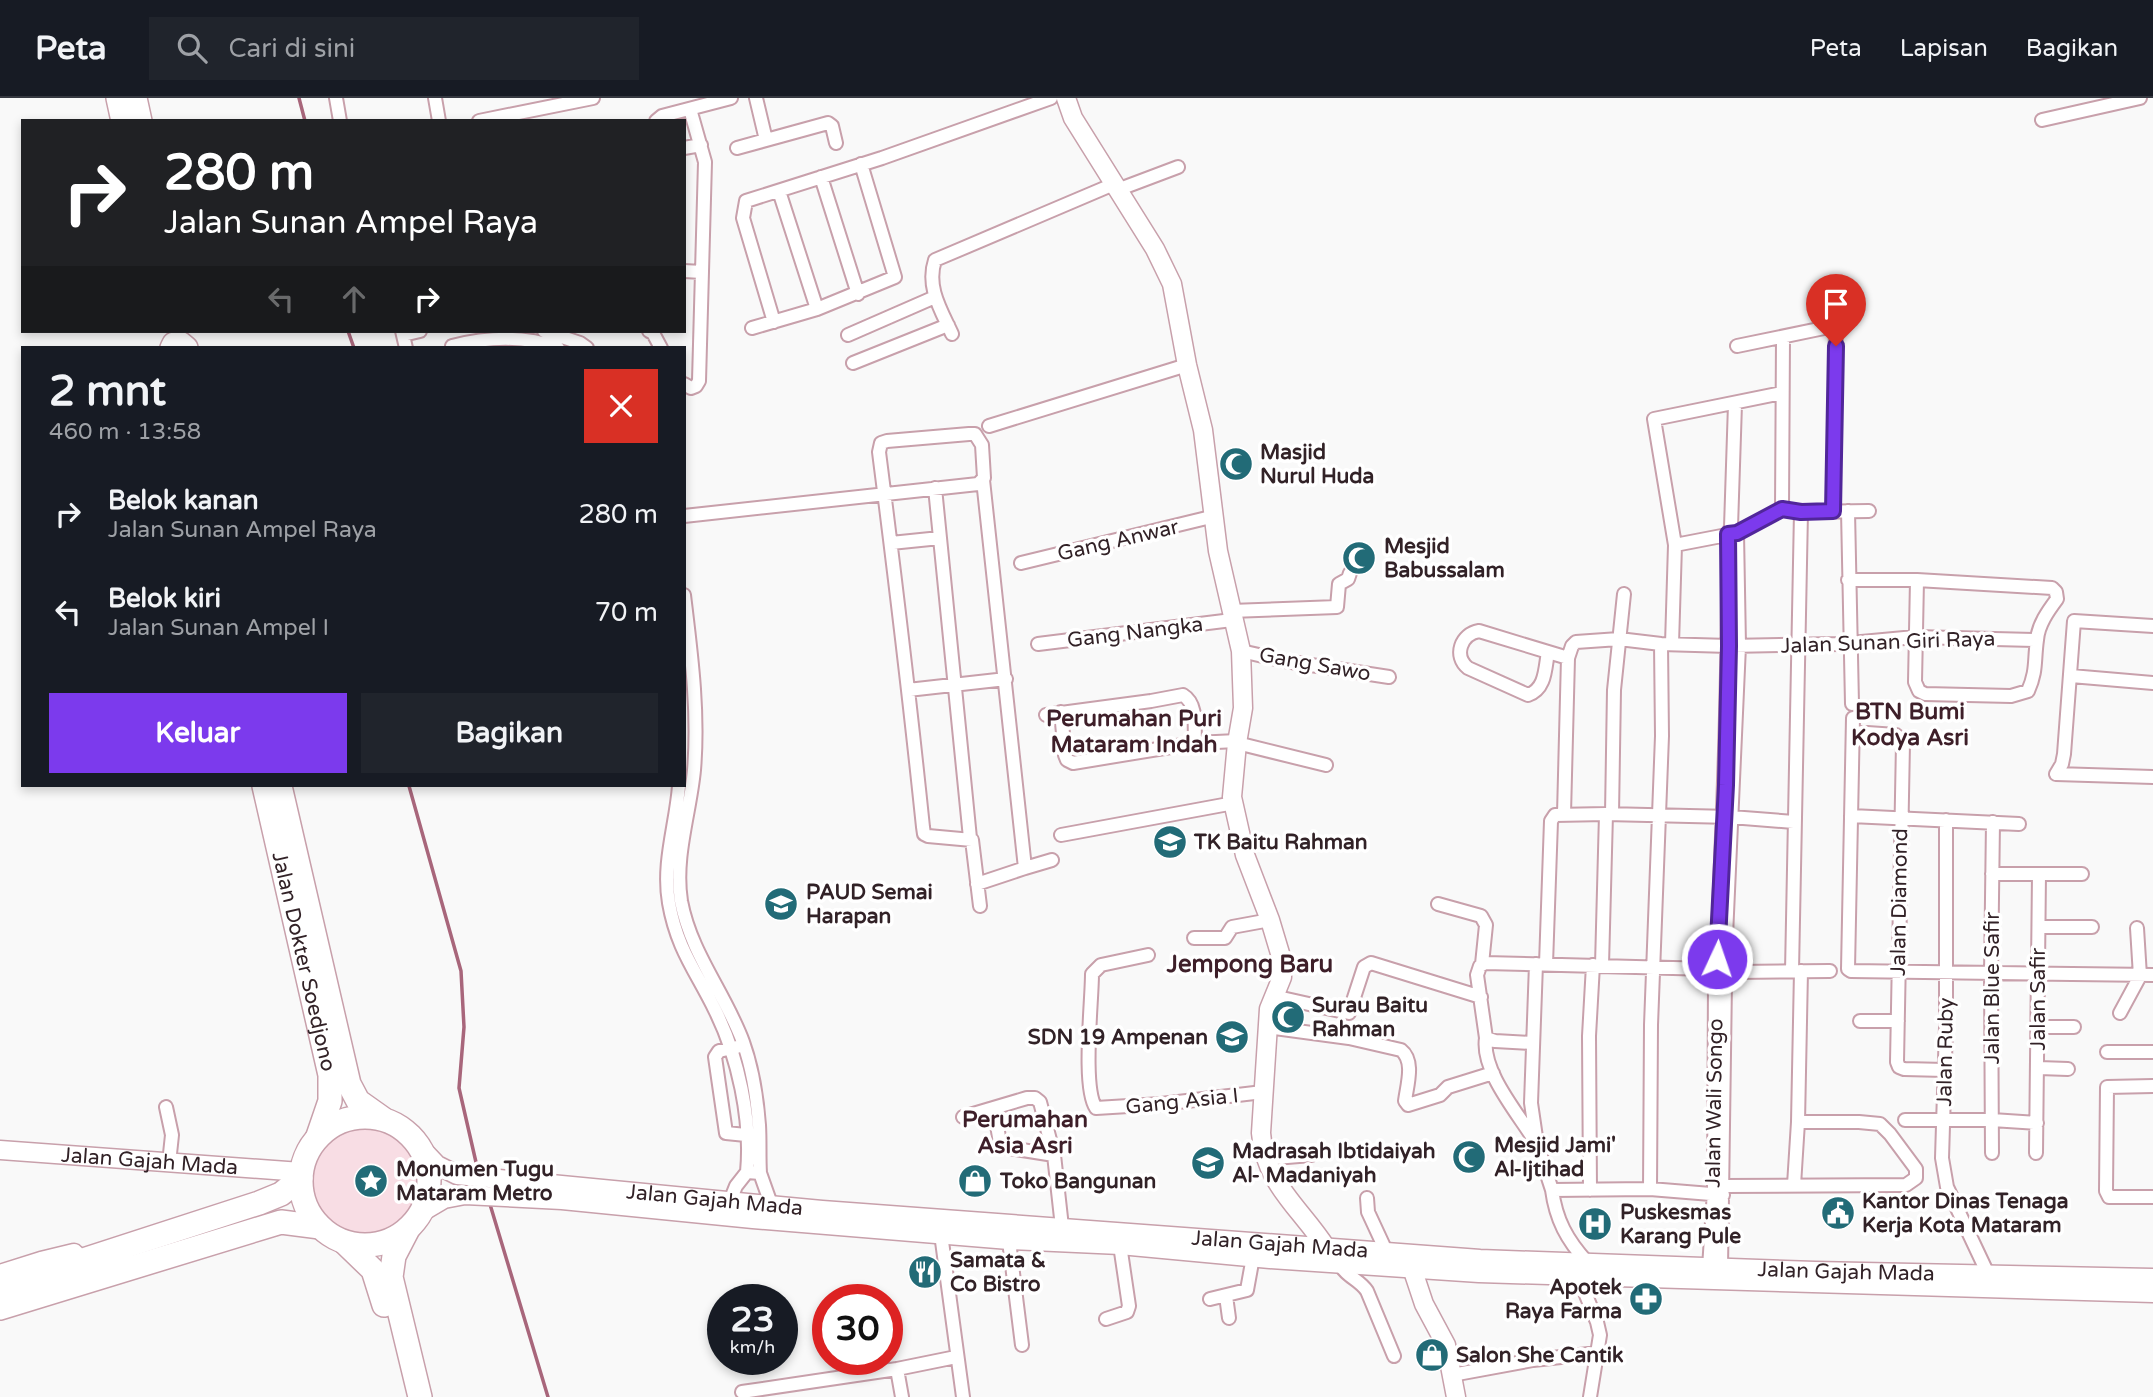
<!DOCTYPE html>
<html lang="id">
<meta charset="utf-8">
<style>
:root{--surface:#171b24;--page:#20242c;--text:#f1f3f6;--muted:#9ea1a6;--line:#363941;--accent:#7c3aed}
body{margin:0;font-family:"Varela Round",sans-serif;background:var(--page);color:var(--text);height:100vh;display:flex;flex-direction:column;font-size:26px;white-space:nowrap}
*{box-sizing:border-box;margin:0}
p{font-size:23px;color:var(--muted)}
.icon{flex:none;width:38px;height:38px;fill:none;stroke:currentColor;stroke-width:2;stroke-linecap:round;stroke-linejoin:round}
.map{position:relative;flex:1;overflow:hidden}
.details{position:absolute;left:21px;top:248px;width:665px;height:441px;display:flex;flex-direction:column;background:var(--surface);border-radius:0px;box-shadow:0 4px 10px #0003}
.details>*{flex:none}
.top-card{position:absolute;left:21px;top:21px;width:665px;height:214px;border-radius:0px;box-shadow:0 4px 10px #0003;background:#202124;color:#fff;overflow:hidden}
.speed{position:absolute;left:707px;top:1186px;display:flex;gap:14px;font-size:35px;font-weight:700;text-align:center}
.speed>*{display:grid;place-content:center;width:91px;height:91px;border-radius:50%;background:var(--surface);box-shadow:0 4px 10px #0003;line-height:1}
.speed small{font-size:18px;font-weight:400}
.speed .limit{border:10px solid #d22;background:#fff;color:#111}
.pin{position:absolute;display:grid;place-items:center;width:60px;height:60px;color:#fff;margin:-72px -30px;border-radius:50% 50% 50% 0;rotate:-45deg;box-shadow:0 0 7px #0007}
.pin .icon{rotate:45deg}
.me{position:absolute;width:77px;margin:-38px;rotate:3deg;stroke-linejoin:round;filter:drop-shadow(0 0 5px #0008)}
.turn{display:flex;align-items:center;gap:24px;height:147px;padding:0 28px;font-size:32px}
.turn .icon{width:91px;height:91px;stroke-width:2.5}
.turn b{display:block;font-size:49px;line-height:60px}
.lanes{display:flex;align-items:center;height:66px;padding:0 28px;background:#0003;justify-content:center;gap:35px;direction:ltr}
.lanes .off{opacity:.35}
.round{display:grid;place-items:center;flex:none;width:74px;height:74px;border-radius:0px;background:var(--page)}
.overview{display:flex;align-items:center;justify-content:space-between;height:119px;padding:0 28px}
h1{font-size:42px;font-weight:700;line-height:52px}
.button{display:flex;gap:14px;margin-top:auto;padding:14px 28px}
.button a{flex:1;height:80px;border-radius:0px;background:var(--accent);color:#fff;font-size:28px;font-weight:700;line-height:80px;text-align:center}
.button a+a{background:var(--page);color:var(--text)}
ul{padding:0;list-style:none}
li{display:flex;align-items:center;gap:21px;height:98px;padding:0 28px}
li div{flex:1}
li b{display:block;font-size:26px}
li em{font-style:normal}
header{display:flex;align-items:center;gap:42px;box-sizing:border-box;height:98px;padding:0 35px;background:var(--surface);border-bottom:2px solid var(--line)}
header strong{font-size:33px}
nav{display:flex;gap:38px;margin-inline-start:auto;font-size:24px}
.search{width:490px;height:63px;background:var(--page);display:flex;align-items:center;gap:18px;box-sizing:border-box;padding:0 24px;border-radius:0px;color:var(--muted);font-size:26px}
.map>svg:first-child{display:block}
.green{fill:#f8dde4}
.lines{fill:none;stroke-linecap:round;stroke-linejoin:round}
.stream{stroke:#a8667b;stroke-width:3.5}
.street-casing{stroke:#c8a0ab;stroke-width:16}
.secondary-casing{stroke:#c8a0ab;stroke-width:21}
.highway-casing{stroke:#c8a0ab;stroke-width:26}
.street{stroke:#fff;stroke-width:12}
.secondary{stroke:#fff;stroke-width:18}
.highway{stroke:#fff;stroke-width:23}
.route-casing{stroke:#51269a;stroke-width:18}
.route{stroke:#7c3aed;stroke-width:12}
.labels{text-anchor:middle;stroke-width:7;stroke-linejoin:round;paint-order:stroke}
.poi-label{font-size:21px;font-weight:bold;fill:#322227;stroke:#fff;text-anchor:start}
.street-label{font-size:21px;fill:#322227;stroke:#fff}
.neighbourhood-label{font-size:23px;font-weight:bold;fill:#3e1f29;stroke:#fff}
.quarter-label{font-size:24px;font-weight:bold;fill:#3e1f29;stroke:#fff}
</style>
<header>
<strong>Peta</strong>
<div class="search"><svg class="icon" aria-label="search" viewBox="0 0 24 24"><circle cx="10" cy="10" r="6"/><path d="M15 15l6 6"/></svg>Cari di sini</div>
<nav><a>Peta</a><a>Lapisan</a><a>Bagikan</a></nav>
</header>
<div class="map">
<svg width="2153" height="1299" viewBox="0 0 2153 1299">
<rect width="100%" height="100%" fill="#f9f9f9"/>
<path class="green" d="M311 1083a54 54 0 1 1 108 0a54 54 0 1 1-108 0Z"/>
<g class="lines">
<path class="stream" d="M299 0 305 23
M348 233 354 250
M409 688 461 873 464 929 459 990 478 1073
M489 1103 548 1299"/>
<g class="street-casing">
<path id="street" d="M336 0 340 23
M435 0 439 23
M756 0 766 42
M2042 22 2140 0
M479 23 593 0
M656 23 662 18 731 0
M684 50 701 47
M737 50 828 25 832 28 836 45
M821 79 858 196
M1117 92 1178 69
M779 93 817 211
M684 173 702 174
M774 224 743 120 746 103 882 60 1051 0
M752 230 817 211 895 179 861 66
M402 233 406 250
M544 233 580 245 587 250
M649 233 653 235 661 250
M952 236C941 212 926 189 935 162L1114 86
M403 237 420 233
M848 237 935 199
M452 248C488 239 524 237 558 250
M1737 248 1848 225
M853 265 948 227
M684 286 691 290 696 288 699 283 705 64 690 11
M989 328 1187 267
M935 390 970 740
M1782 411 1783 240
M1833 413 1836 227
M1848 413 1852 606
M684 418 978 386 984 380 982 347 975 336H969L887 343 881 345 879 354C895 479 910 604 923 729L924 736 928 738 972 742 980 808
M1731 429 1735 306
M891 445 940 440
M1675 447 1737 435 1782 411 1801 414 1869 413
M1021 465 1215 418
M1848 482H1917L2052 490 2056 494 2057 501C2048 513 2038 527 2037 542 2034 563 2037 573 2028 593L2011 598 1925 596 1919 593 1915 584 1917 482
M684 497C691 555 699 613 694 672 690 715 674 759 681 803 691 856 725 895 743 944 752 969 757 1000 759 1027 760 1043 759 1059 760 1075
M1231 513 1337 509 1339 486 1348 481 1350 475
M1038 546 1232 522
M1672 546 1675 447 1654 321 1782 295
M1241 553 1285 563 1389 579
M1548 554C1545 570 1546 591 1528 597L1468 570C1453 558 1461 536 1479 533L1568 560
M2071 578 2153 585
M908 592 1006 581
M1061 614 1065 657 1067 662 1073 665 1195 645 1237 643
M1046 617 1151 603 1183 597C1198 606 1194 629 1195 645
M1853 620 1848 871 1851 873 2153 877
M1853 634 1896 637 1903 645 1897 964 1899 969 1904 971 1945 972
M1237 645 1326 667
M2056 676 2062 666 2064 656 2074 523 2153 528
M2056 676 2153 679
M679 688C676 727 662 765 669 805 677 851 696 873 715 912 738 958 752 1022 747 1074
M1564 716 1568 560 1572 548 1576 544 1619 541 1661 546 1729 548 1840 546 1915 539 2037 542
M1612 716 1614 592 1624 496
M1851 718 2019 726
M1946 722V929L1942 1060 1947 1089 1988 1176
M1061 737 1234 705
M1025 770 1052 762
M1992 776H2082
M977 786 1025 770 983 382
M1438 806 1481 818 1486 827 1482 866
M2039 829H2092
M1194 840H1225L1232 829 1270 822
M1148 857 1101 867 1092 876C1092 904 1082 990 1096 1010L1161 1006 1263 994
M1717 861C1723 719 1729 578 1728 436L1731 429 1737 435 1739 548 1725 860
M1536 866 1531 1005 1537 1046 1552 1092 1650 1091 1723 1097
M1546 866 1551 723 1555 717 1606 716 1731 719 1794 724
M1602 867 1606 716
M1792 873 1801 414
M1735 874 1830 873
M1273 898 1349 915 1364 869 1371 865 1481 899
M2120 915 2140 878 2137 830
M1860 923H1898
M1267 929 1349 940 1401 952C1415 963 1407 987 1405 1003L1408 1007 1440 997 1448 989 1493 975
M2038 929H2074
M1486 940C1481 972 1516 1013 1533 1040
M1532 945 1495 943 1486 940 1477 877 1480 868 1485 865 1710 871
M737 949 719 953 715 959 726 1035 746 1037
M2107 954H2153
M2039 970 2068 971
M2153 988 2107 989 2106 1093 2109 1099H2153
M166 1009 172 1037 169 1065
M994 1010 1000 1045 1003 1049 1054 1057
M963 1019 1027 1000H1035L1040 1004 1054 1057 1062 1129
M1905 1022H1992L2037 1025
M1992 1055 1991 876 1993 724
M2036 1055 2039 776
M1265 1061 1311 1057
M1794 1087 1798 1024 1801 873
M1724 1088 1906 1087 1916 1080V1071L1890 1036 1880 1026 1859 1024H1798
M1650 1091 1651 927 1662 638 1661 546
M1552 1092C1556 1122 1567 1142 1587 1164
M1590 1092 1589 938 1593 867
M1367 1100 1368 1114 1387 1155
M730 1103 736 1088 747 1074 760 1075 771 1106
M1008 1135 1022 1247
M941 1136 963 1299
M1339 1165C1346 1179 1359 1181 1367 1193L1394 1258
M1709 1170 1714 1093 1715 882
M1721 1170 1725 884
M1579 1180 1597 1224 1600 1237 1590 1299
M1226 1198 1229 1220
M1210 1201 1247 1192 1253 1159
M1106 1221 1127 1214 1129 1208 1120 1147
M897 1271 902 1299
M1452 1277 1533 1262 1598 1255
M742 1294 897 1271 956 1259"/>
</g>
<g class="secondary-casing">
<g id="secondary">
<path d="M1066 0 1073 20 1155 151 1172 186 1187 267 1203 332 1218 453 1241 553 1243 610 1237 645 1232 699 1245 757 1270 822 1282 862V879L1269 911 1261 1035C1265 1087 1302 1111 1327 1151"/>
<path id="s1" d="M420 1049 437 1067 457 1077 822 1112 1480 1161 1815 1173 2153 1180"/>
<path id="s2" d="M0 1052 301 1074"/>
<path d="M422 1114 444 1101 465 1097 562 1102 753 1121 1009 1142 1120 1147 1270 1161 1479 1175 2153 1195"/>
<path d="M1412 1170 1424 1206 1446 1247 1456 1299"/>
<path d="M0 1176 41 1163 74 1155"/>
</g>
</g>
<g class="highway-casing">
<g id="highway">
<path d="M118 0 123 23"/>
<path d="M135 0 140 23"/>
<path d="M172 250 174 246 180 245 186 250"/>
<path id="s3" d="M264 688 330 977V1003L318 1038"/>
<path d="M280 688 349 986 358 1003 382 1020"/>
<circle cx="365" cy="1083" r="64"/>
<path d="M407 1133 394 1158 391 1179 420 1299"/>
<path d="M344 1144 373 1172 384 1207"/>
<path d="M0 1189 259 1105 281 1096 301 1080"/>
<path d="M0 1210 281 1124 320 1129"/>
</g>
</g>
<use href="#street" class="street"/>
<use href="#secondary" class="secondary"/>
<use href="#highway" class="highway"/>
</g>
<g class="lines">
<g class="route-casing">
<path id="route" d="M1717 861 1726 687 1729 548 1728 436 1737 435 1782 411 1801 414 1833 413 1836 248"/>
</g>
<use href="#route" class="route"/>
</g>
<defs>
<g id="mosque-disc" transform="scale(1.75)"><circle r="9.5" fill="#226b77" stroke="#fff"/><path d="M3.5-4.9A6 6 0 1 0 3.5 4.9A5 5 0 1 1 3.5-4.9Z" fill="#fff"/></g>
<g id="school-disc" transform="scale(1.75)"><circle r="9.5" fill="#226b77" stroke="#fff"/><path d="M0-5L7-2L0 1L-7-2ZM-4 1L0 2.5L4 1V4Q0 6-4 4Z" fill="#fff"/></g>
<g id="sight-disc" transform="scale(1.75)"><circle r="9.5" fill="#226b77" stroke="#fff"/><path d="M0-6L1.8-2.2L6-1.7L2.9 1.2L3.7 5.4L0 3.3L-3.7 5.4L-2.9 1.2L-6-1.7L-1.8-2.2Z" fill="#fff"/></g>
<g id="shop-disc" transform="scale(1.75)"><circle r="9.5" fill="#226b77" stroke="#fff"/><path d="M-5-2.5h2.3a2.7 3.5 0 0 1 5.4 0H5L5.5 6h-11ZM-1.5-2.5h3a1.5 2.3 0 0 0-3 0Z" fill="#fff"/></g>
<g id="civic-disc" transform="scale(1.75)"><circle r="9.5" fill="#226b77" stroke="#fff"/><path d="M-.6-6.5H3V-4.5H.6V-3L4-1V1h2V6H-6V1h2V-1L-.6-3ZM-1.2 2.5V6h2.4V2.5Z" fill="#fff"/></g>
<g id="hospital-disc" transform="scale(1.75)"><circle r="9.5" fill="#226b77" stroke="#fff"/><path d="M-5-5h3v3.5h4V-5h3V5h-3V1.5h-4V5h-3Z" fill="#fff"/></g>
<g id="restaurant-disc" transform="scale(1.75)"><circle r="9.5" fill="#226b77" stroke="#fff"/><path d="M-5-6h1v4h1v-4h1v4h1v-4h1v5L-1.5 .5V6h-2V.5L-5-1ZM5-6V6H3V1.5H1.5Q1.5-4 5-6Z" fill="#fff"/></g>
<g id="pharmacy-disc" transform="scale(1.75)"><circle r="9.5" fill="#226b77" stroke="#fff"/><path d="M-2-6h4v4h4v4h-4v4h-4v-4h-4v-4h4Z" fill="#fff"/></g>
</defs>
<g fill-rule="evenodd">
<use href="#mosque-disc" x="1236" y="366"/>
<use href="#mosque-disc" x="1359" y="460"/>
<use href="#school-disc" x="1170" y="744"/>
<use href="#school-disc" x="781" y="806"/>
<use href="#mosque-disc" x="1288" y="919"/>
<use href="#school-disc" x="1232" y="939"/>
<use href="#mosque-disc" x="1469" y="1059"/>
<use href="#school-disc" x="1208" y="1065"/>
<use href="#sight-disc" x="371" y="1083"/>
<use href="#shop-disc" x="975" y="1083"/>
<use href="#civic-disc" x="1838" y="1115"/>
<use href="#hospital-disc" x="1595" y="1126"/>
<use href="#restaurant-disc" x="925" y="1174"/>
<use href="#pharmacy-disc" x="1646" y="1201"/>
<use href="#shop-disc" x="1432" y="1257"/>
</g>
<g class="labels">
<g class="poi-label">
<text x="1260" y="361">Masjid<tspan x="1260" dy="24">Nurul Huda</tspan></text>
<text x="1384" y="455">Mesjid<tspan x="1384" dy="24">Babussalam</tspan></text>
<text x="1194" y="751">TK Baitu Rahman</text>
<text x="806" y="801">PAUD Semai<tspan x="806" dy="24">Harapan</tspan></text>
<text x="1312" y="914">Surau Baitu<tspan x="1312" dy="24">Rahman</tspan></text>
<text x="1208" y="946" text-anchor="end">SDN 19 Ampenan</text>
<text x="1494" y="1054">Mesjid Jami'<tspan x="1494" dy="24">Al-Ijtihad</tspan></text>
<text x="1232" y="1060">Madrasah Ibtidaiyah<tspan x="1232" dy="24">Al- Madaniyah</tspan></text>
<text x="396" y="1078">Monumen Tugu<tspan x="396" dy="24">Mataram Metro</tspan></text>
<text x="1000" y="1090">Toko Bangunan</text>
<text x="1862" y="1110">Kantor Dinas Tenaga<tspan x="1862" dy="24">Kerja Kota Mataram</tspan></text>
<text x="1620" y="1121">Puskesmas<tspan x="1620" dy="24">Karang Pule</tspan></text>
<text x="950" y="1169">Samata &amp;<tspan x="950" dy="24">Co Bistro</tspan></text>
<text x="1622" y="1196" text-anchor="end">Apotek<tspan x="1622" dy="24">Raya Farma</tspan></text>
<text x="1456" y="1264">Salon She Cantik</text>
</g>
<g class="street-label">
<text transform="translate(1118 442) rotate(-13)" y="7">Gang Anwar</text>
<text transform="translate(1135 534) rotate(-7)" y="7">Gang Nangka</text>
<text transform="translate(1888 544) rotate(-2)" y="7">Jalan Sunan Giri Raya</text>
<text transform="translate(1315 566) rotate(10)" y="7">Gang Sawo</text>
<text transform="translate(1899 804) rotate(-89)" y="7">Jalan Diamond</text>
<text dy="7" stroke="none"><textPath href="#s3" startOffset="180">Jalan Dokter Soedjono</textPath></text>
<text transform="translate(1992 890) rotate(-90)" y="7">Jalan Blue Safir</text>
<text transform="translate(2038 901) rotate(-90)" y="7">Jalan Safir</text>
<text transform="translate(1945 954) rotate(-89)" y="7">Jalan Ruby</text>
<text transform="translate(1182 1003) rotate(-6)" y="7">Gang Asia I</text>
<text transform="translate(1714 1005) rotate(-89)" y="7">Jalan Wali Songo</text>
<text dy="7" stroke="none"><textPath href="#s2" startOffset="150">Jalan Gajah Mada</textPath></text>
<text dy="7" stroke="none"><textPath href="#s1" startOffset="306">Jalan Gajah Mada</textPath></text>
<text dy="7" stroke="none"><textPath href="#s1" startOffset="873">Jalan Gajah Mada</textPath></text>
<text dy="7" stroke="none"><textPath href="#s1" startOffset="1440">Jalan Gajah Mada</textPath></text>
</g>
<g class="neighbourhood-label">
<text x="1910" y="621">BTN Bumi<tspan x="1910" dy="26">Kodya Asri</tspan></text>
<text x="1134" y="628">Perumahan Puri<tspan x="1134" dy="26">Mataram Indah</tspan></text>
<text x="1025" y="1029">Perumahan<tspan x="1025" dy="26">Asia Asri</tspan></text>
</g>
<g class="quarter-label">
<text x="1250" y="874">Jempong Baru</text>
</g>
</g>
</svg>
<div class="speed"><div>23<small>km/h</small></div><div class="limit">30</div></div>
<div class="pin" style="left:1836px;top:248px;background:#d93025"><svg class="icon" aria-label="arrive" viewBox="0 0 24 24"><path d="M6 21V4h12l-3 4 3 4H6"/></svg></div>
<svg class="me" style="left:1717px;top:861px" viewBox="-20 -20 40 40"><circle r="17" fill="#7c3aed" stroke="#fff" stroke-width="3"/><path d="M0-11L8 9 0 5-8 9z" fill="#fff"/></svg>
<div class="top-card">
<div class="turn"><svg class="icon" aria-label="right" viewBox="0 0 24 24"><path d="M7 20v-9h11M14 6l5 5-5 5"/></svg><div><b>280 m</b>Jalan Sunan Ampel Raya</div></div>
<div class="lanes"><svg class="icon off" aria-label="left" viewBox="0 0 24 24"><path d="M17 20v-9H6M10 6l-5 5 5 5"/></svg><svg class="icon off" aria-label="ahead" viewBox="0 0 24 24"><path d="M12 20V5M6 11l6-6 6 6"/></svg><svg class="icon" aria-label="right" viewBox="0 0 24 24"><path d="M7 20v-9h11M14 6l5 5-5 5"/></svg></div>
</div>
<section class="details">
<div class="overview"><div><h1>2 mnt</h1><p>460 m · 13:58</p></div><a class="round" style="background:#d93025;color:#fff"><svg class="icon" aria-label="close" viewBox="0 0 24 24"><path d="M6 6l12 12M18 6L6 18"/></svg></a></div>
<ul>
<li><svg class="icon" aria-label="right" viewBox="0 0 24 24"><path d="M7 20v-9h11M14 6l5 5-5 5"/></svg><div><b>Belok kanan</b><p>Jalan Sunan Ampel Raya</p></div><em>280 m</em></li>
<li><svg class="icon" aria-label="left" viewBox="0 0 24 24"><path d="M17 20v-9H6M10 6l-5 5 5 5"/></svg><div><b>Belok kiri</b><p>Jalan Sunan Ampel I</p></div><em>70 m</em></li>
</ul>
<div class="button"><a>Keluar</a><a>Bagikan</a></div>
</section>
</div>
